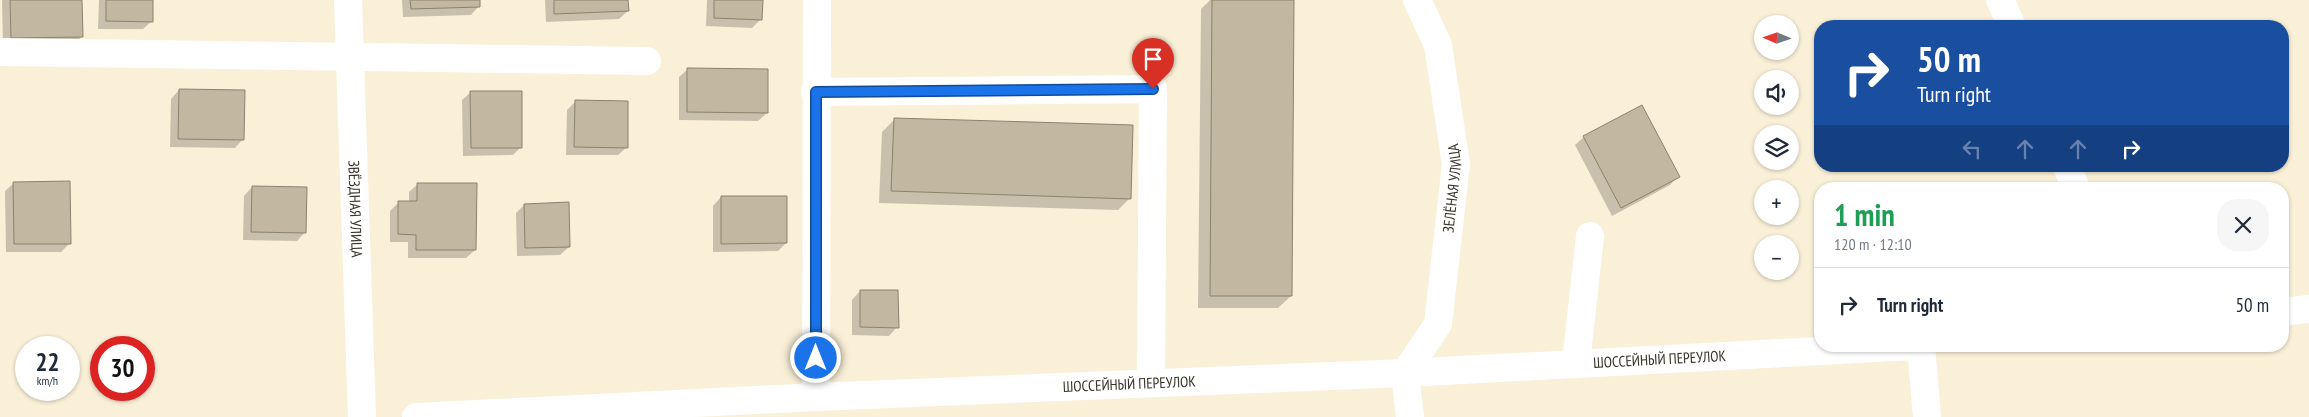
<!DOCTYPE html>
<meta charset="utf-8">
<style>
:root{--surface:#fff;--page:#f6f6f7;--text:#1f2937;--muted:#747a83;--line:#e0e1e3}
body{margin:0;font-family:"PT Sans Narrow",sans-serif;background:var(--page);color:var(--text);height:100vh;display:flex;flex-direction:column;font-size:19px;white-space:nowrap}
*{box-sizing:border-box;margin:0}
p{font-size:16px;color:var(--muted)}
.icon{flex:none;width:28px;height:28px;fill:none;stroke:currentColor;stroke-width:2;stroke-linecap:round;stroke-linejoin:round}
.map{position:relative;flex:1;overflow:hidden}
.side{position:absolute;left:1814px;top:182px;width:475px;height:170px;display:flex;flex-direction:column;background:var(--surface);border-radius:20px;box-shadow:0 1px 4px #0004}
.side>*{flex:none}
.banner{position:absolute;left:1814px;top:20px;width:475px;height:152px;border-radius:20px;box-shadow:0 1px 4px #0004;background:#1a4fa0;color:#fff;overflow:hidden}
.needle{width:32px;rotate:272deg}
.controls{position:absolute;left:1754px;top:15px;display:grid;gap:10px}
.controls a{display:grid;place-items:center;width:45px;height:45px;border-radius:50%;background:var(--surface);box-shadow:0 1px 4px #0004;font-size:25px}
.speed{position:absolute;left:15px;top:336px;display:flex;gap:10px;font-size:25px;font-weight:700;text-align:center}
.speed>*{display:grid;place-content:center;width:65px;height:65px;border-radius:50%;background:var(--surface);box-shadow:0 1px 4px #0004;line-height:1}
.speed small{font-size:12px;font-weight:400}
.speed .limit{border:8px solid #d22;background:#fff;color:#111}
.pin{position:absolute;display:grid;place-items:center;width:42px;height:42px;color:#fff;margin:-51px -21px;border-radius:50% 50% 50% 0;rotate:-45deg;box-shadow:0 0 5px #0007}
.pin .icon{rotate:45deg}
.me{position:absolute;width:55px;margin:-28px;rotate:0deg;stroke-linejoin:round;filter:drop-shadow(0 0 4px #0008)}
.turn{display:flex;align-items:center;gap:18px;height:105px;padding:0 20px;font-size:22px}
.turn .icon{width:65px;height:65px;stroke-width:2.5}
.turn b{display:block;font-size:35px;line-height:42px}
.lanes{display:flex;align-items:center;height:48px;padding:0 20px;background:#0003;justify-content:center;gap:25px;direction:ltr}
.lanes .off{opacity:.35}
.round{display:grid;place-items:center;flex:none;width:52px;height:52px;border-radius:20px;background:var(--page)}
.overview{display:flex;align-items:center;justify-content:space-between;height:85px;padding:0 20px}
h1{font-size:30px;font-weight:800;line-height:38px;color:#1e9e55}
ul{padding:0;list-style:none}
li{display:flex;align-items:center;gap:15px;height:75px;padding:0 20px;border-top:1px solid var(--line)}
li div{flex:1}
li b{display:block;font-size:19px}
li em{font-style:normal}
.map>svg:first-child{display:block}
.shadow{fill:#0003}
.building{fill:#c2b8a2;stroke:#8b826d}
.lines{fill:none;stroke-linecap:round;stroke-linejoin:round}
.minor{stroke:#fff;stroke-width:28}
.route-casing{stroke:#114b97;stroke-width:12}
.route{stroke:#1a73e8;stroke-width:9}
.labels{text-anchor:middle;stroke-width:4.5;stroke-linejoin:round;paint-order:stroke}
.street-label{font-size:15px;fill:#37332a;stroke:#fff}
</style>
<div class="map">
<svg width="2309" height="417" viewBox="0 0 2309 417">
<rect width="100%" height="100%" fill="#faf0d8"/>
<path class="shadow" d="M2 0H81L82 36 74 45 3 46Z
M99 0H152V21L143 29H98Z
M402 0H479V6L471 15 403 17Z
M545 0H627L628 11 619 19 546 22Z
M707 0H761V19L752 28 706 26Z
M1210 0H1293L1291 296 1278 308H1198L1201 9Z
M688 69 767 113 758 121 679 120V77Z
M179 90 243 139 235 148 170 147 171 99Z
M471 92 521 147 513 155 463 156 462 100Z
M575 102 627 147 618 155H566L567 110Z
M1642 106 1678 176 1670 185 1612 216 1575 145 1584 137Z
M894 120 1130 198 1118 210 879 203 882 132Z
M14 183 70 243 61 252H6L5 191Z
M418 184 475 250 466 258H408V242H390V211L399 202H409V192Z
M252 187 305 232 297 241 243 240 244 196Z
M721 197 786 243 778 251 713 252V206Z
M524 205 569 247 560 255 517 256 516 213Z
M860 291 897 327 889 336 852 335V300Z"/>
<path class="building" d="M10 0H82L83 37 11 38Z
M106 0H153V22L106 21Z
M410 0H480V7L411 9Z
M554 0H628L629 11 554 14Z
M714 0H763L762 20 714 18Z
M1212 0H1294L1292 296H1210Z
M687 68 768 69V113L687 112Z
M179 89 245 90 244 140 178 139Z
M470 91H522V148H471Z
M575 100 628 101V148L574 147Z
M1642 105 1680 177 1621 208 1583 136Z
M894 118 1133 125 1131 199 891 191Z
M70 181 71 244H14L13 182Z
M417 183H477L476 250H416V235L398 234V201H417Z
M252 186 307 187 306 233 251 232Z
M721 196H787V243L721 244Z
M569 202 570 247 525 248 524 204Z
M860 290H898L899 328 860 327Z"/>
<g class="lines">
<g class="minor">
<path id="s1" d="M348 0 362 417"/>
<path d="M2000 0 2012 26"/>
<path d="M0 52 647 61"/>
<path d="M815 92 1153 89 1151 383"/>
<path d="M2067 166 2076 189"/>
<path d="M2282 312 2309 309"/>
<path d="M1921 346 1927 417"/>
<path d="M1576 363 1590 236"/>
<path d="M816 397 817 0"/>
<path id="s2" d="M416 417 816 397 1405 373 1914 346"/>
<path id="s3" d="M1410 417 1405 373 1438 324 1456 164 1438 45 1417 0"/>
</g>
</g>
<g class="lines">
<g class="route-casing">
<path id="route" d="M816 358V92L1153 89"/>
</g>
<use href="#route" class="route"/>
</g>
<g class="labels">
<g class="street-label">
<text dy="5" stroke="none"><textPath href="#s3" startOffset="240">ЗЕЛЁНАЯ УЛИЦА</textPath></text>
<text dy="5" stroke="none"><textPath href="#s1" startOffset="209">ЗВЁЗДНАЯ УЛИЦА</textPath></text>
<text dy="5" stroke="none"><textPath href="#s2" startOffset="1245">ШОССЕЙНЫЙ ПЕРЕУЛОК</textPath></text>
<text dy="5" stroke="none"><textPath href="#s2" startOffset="714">ШОССЕЙНЫЙ ПЕРЕУЛОК</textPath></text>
</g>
</g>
</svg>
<div class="controls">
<a><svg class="needle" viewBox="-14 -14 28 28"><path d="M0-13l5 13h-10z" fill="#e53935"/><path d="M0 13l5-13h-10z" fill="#747a83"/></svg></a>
<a><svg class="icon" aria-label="sound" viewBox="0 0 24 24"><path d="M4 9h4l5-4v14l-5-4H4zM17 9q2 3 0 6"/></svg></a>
<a><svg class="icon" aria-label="layers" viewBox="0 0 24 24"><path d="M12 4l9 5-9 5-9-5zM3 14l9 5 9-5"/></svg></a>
<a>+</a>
<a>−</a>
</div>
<div class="speed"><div>22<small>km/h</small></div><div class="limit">30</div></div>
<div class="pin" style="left:1153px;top:89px;background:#d93025"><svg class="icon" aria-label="arrive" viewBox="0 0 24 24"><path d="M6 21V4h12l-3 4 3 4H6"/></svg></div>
<svg class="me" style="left:816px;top:358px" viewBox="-20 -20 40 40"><circle r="17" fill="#1a73e8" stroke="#fff" stroke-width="3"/><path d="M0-11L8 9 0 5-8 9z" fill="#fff"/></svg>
<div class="banner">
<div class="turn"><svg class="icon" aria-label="right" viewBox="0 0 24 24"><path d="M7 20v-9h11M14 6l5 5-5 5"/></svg><div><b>50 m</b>Turn right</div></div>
<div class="lanes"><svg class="icon off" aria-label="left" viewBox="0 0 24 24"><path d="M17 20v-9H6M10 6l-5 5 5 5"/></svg><svg class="icon off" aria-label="ahead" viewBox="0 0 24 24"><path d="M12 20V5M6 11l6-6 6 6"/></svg><svg class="icon off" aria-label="ahead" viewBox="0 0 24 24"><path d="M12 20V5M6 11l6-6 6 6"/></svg><svg class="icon" aria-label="right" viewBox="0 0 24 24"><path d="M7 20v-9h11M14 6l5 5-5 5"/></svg></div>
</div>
<section class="side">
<div class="overview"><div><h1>1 min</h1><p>120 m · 12:10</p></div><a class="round"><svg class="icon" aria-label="close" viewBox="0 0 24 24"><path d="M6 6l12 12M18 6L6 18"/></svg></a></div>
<ul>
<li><svg class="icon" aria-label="right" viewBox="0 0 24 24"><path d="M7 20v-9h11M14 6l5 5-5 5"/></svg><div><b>Turn right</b></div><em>50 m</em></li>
</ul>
</section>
</div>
